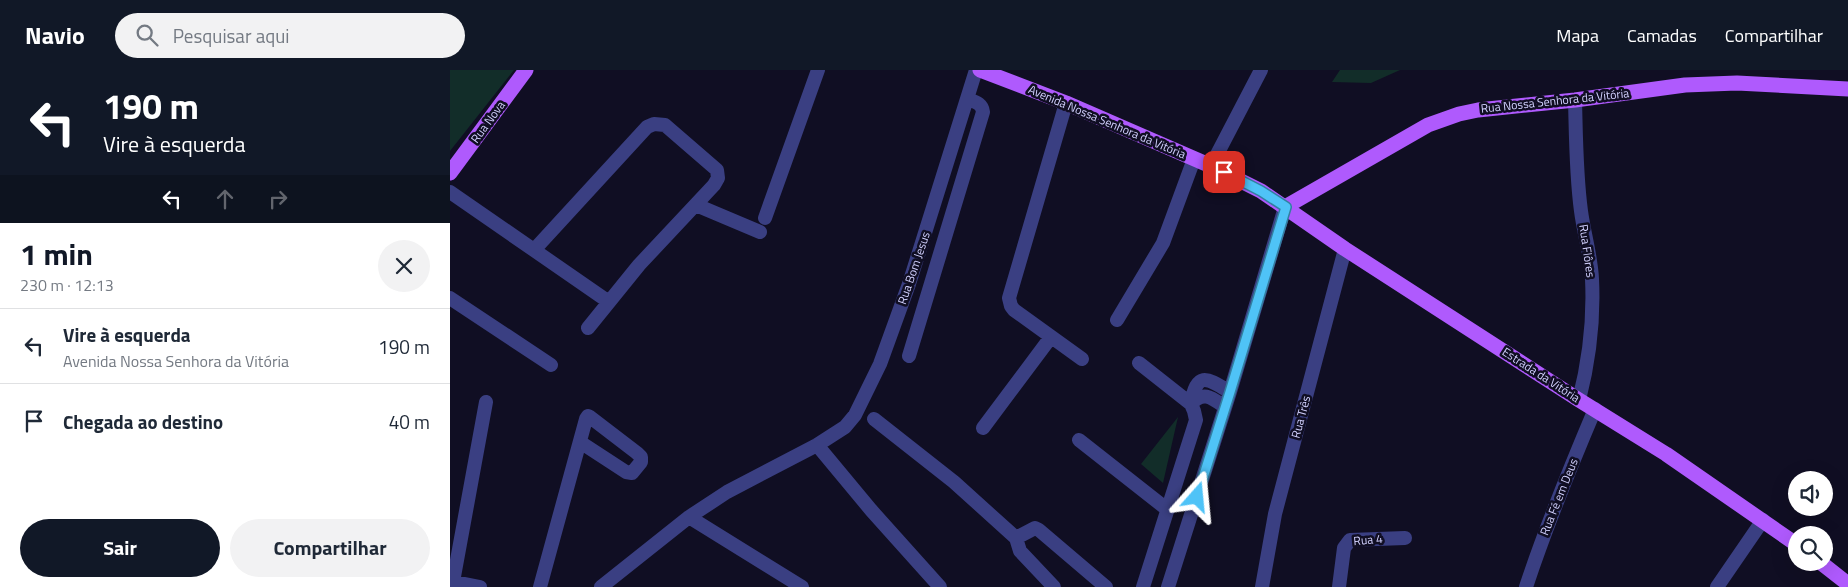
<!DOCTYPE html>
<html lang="pt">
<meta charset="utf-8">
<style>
:root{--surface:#fff;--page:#f2f2f3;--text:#1f2937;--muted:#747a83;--line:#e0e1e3;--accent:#111827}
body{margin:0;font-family:"Titillium Web",sans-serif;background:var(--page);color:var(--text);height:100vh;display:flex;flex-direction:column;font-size:19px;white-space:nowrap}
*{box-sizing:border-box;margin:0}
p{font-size:16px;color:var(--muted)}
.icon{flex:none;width:28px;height:28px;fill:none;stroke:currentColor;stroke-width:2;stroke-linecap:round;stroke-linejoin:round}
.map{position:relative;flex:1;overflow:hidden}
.details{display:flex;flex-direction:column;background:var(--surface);width:450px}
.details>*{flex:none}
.guide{background:#111827;color:#fff;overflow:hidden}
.controls{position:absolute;left:1338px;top:401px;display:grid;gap:10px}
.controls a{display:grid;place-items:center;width:45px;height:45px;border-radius:50%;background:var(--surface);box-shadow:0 5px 20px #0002;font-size:25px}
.pin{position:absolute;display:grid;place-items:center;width:42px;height:42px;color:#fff;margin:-21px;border-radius:10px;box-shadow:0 2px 8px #0006}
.me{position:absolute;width:55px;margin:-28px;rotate:18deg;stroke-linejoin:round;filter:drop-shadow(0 0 4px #0008)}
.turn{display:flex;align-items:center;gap:18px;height:105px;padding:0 20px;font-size:22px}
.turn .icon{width:65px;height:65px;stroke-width:2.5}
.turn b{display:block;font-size:35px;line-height:42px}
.lanes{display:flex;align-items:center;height:48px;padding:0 20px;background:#0003;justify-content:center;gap:25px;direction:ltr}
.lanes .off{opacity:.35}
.round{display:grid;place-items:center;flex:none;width:52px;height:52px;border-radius:26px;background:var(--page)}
.overview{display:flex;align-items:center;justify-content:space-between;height:85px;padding:0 20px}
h1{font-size:30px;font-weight:700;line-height:38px;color:var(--accent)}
.button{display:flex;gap:10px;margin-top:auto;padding:10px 20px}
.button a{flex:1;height:58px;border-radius:30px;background:var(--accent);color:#fff;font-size:20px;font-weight:700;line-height:58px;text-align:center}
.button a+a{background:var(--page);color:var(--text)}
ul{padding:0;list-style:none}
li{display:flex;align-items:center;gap:15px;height:75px;padding:0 20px;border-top:1px solid var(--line)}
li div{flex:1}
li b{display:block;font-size:19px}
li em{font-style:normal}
header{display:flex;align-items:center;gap:30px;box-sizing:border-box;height:70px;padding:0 25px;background:var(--accent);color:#fff}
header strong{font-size:24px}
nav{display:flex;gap:28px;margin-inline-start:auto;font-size:18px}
.search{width:350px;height:45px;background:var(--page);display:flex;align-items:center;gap:12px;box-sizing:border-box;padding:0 18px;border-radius:28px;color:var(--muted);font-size:19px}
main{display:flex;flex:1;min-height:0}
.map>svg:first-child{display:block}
.green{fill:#122d29}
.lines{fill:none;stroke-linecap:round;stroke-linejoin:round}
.minor{stroke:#3a3f82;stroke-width:14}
.major{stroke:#af5afd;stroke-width:15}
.route-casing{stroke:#337fa1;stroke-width:12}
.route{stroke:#4fc3f7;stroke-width:9}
.labels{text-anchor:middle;stroke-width:5;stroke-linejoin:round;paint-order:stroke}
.street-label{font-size:12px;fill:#d2d1fe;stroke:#100e23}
</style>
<header>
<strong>Navio</strong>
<div class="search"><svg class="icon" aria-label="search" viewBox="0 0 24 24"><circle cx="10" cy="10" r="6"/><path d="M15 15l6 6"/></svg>Pesquisar aqui</div>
<nav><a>Mapa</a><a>Camadas</a><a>Compartilhar</a></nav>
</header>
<main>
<section class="details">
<div class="guide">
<div class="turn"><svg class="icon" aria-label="left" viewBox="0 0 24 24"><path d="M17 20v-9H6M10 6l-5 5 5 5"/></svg><div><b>190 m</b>Vire à esquerda</div></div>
<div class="lanes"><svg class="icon" aria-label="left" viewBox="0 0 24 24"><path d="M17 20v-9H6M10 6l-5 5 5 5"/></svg><svg class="icon off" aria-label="ahead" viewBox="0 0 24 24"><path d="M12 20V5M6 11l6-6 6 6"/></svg><svg class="icon off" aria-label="right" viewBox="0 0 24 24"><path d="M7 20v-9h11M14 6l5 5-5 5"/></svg></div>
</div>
<div class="overview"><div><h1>1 min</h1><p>230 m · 12:13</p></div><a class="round"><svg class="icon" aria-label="close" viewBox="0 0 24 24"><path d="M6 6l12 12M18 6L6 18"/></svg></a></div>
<ul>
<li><svg class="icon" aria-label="left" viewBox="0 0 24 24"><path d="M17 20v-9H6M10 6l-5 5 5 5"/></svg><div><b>Vire à esquerda</b><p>Avenida Nossa Senhora da Vitória</p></div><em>190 m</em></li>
<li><svg class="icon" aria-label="arrive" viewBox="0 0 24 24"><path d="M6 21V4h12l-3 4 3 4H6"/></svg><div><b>Chegada ao destino</b></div><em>40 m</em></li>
</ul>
<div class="button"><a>Sair</a><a>Compartilhar</a></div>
</section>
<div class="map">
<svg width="1398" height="517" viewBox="0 0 1398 517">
<rect width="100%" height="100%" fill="#100e23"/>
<path class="green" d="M0 0H64L0 81Z
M890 0H950L921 13 882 12Z
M728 347 713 413 691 394Z"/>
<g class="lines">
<path class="minor" d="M1125 30C1126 67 1126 104 1131 141 1134 164 1141 186 1142 209 1144 249 1139 291 1129 330
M616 33 559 228 561 236 564 240 632 289
M761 96 811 0
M0 122 159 232
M246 135 310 162
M315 148 368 0
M84 180 197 57 204 54 215 55 267 100 268 108 264 115 189 195 138 258
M0 228 101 295
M667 250 713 173 744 89
M459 286 533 42C532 33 525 32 517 29
M689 293 741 334 744 341 746 350 693 517
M741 334C747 300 757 308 780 322
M741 334C754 320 762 328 775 337
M424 349 504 412 566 468
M533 358 601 267
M629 370 718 440
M367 375 421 440 490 517
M239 447 352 517
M0 511 30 517
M3 512 36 332
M90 517 136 349 138 346 140 347 187 383 191 387V392L182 403 176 402 130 372
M151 517 239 447 277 422 367 375 395 357 405 345 430 294 459 214 526 0
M604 517 570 481 566 468 585 458 589 460 656 517
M718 517 780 322 835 137
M812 517 825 444 895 179
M889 517 894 478 900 470 955 468
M1076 517C1096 456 1120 398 1145 339
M1267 517 1313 450"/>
<path class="major" d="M530 0 616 33 761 96 811 121 895 179 1129 330 1216 384 1346 474
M0 103 76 0
M835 137 978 55 1009 44 1028 40 1125 30 1235 15 1287 13 1398 19
M1370 492 1398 514"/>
</g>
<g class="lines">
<g class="route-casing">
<path id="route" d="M747 427 780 322 836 137 811 121 774 102"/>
</g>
<use href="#route" class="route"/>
</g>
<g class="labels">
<g class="street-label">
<text transform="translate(1105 31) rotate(-6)" y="4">Rua Nossa Senhora da Vitória</text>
<text transform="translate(38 52) rotate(-54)" y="4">Rua Nova</text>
<text transform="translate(657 52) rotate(23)" y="4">Avenida Nossa Senhora da Vitória</text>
<text transform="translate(1137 181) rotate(82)" y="4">Rua Flôres</text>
<text transform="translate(464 198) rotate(-71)" y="4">Rua Bom Jesus</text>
<text transform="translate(1091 305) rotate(33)" y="4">Estrada da Vitória</text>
<text transform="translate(851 347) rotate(-75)" y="4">Rua Três</text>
<text transform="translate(1109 427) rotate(-68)" y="4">Rua Fé em Deus</text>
<text transform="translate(918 470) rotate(-5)" y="4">Rua 4</text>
</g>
</g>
</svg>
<div class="controls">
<a><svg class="icon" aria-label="sound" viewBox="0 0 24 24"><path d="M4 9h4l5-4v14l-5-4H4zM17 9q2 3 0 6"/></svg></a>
<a><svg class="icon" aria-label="search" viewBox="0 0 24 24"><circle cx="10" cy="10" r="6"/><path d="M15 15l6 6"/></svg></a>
</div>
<div class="pin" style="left:774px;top:102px;background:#d93025"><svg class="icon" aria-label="arrive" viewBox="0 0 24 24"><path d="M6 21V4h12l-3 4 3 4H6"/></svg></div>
<svg class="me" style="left:747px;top:427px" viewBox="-20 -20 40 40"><path d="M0-17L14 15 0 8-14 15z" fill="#4fc3f7" stroke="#fff" stroke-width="4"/></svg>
</div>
</main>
